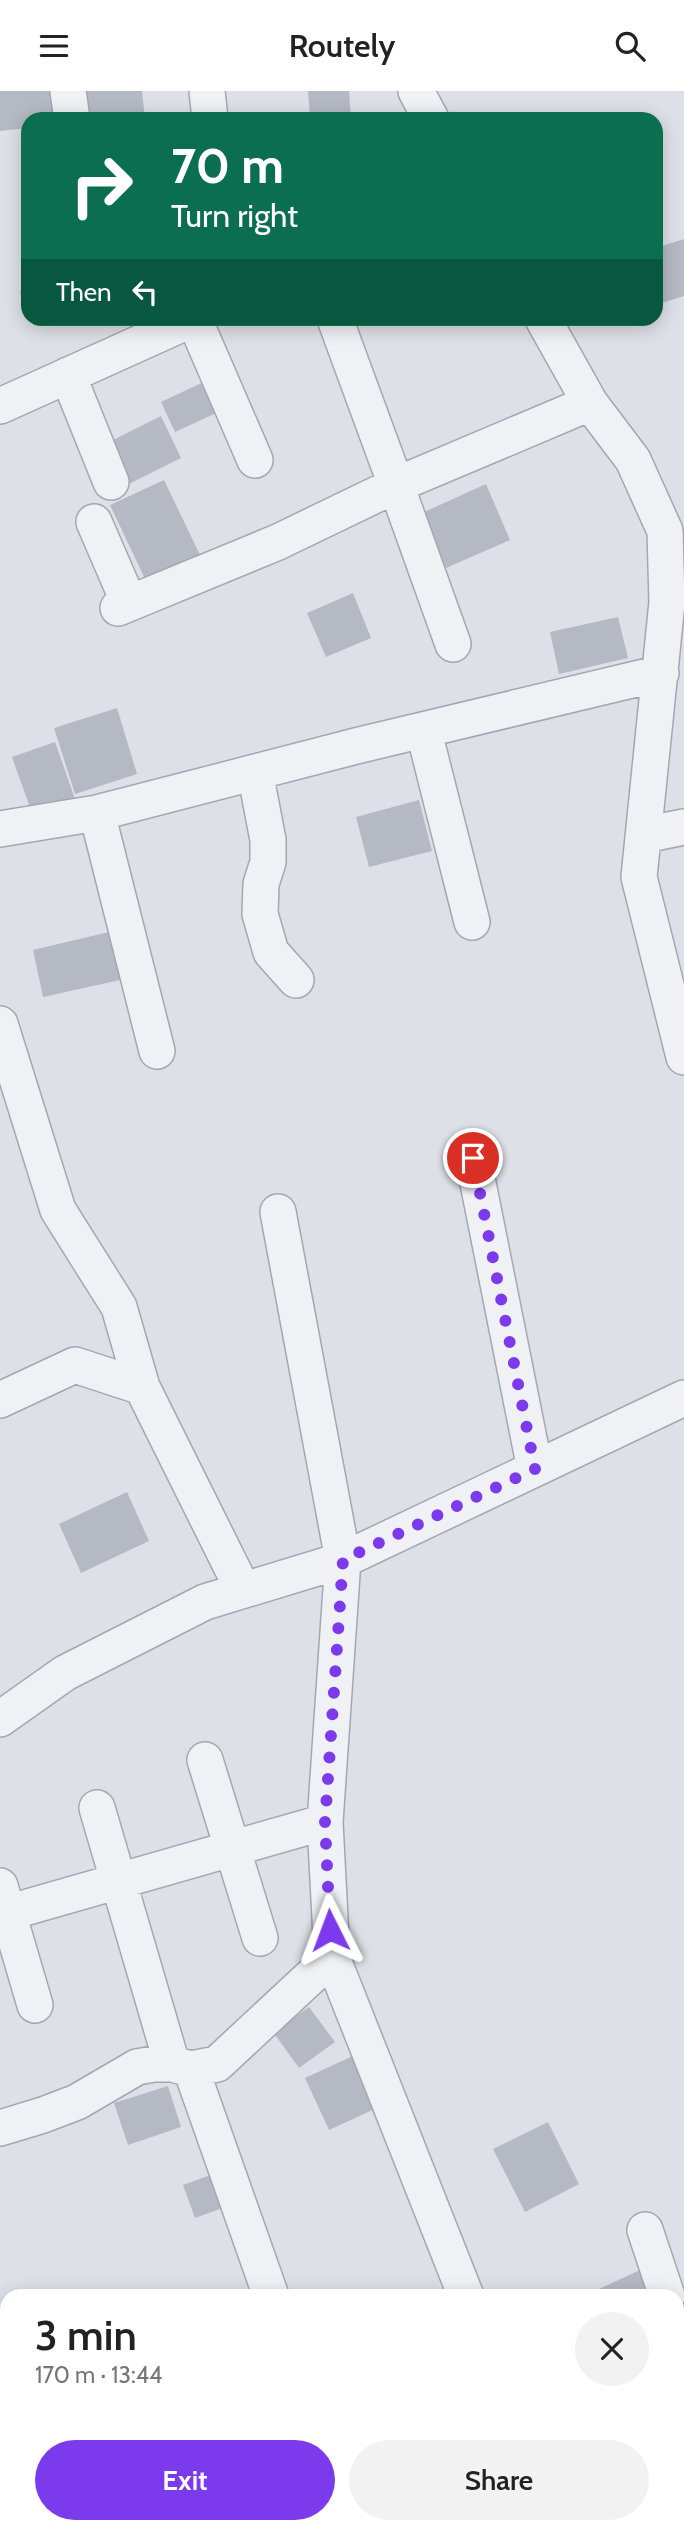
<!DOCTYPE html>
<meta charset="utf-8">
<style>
:root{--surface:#fff;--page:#f2f2f2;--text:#222;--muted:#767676;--accent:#7c3aed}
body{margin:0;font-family:Cabin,sans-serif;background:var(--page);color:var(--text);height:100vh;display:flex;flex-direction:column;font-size:26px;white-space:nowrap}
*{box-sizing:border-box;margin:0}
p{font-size:23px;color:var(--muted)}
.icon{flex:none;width:38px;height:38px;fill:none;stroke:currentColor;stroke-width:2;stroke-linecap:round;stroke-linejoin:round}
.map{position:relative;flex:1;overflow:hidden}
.side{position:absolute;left:0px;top:2198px;width:684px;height:245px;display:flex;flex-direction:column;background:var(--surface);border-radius:21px 21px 0 0;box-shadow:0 4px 18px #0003}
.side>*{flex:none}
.guide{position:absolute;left:21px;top:21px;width:642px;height:214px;border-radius:21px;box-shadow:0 4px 18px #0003;background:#0b6e4f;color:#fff;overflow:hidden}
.pin{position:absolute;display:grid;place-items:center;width:60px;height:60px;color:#fff;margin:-30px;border:4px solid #fff;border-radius:50%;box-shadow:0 2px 7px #0007}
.me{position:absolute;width:77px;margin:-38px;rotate:357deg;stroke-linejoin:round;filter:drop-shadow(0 0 5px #0008)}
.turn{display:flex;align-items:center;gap:24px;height:147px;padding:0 35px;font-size:32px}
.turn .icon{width:91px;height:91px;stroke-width:2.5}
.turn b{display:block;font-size:49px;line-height:60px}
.then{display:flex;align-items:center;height:66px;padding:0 35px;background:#0003;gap:14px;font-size:26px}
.round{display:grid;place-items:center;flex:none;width:74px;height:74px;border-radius:37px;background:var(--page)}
.summary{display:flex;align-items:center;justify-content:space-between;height:119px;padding:0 35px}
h1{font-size:42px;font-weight:600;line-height:52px}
.primary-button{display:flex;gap:14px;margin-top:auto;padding:14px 35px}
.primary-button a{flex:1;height:80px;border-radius:42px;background:var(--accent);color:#fff;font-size:28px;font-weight:600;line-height:80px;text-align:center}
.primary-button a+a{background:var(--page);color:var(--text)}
header{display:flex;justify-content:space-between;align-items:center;height:91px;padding:0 35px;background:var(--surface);font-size:32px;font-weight:600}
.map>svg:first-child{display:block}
.building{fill:#b4b9c3}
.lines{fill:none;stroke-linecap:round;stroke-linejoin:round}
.minor-casing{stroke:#a3a7b0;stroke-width:38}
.minor{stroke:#eff1f5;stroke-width:35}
.route{stroke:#7c3aed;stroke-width:12;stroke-dasharray:0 21.6}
</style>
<header><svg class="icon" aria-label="menu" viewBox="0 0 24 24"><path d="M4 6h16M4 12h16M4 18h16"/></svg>Routely<svg class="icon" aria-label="search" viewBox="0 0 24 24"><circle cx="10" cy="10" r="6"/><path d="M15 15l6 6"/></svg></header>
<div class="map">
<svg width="684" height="2443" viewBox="0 0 684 2443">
<rect width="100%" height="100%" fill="#dde0e6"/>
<path class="building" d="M0 0H54L58 28H28V37L0 40Z
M80 0H142L145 28H84Z
M308 0H349L351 28H310Z
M684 148V205L656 214V157Z
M28 198V221L24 222 20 200Z
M212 287 227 317 175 341 161 311Z
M161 325 181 367 127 394 107 352Z
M164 389 200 464 146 490 110 414Z
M486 393 510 449 446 477 422 422Z
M353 502 371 547 326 566 307 522Z
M618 526 628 567 559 583 550 541Z
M117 617 137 683 75 703 54 637Z
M55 651 75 708 32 722 12 666Z
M419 709 432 760 369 776 356 726Z
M109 841 120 889 43 906 33 859Z
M127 1401 149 1450 81 1482 59 1433Z
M309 1916 335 1951 299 1977 273 1941Z
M355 1964 379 2016 329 2039 305 1987Z
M168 1995 181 2036 128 2054 114 2012Z
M548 2031 579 2093 525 2121 493 2058Z
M216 2082 228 2115 195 2127 183 2094Z
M646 2176 654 2195 633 2205H600L597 2199Z
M684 2357V2403L677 2406V2360Z"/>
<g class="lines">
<g class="minor-casing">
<path id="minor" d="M68 0 72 28
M207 0 210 28
M416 0 431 28
M194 228 255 369
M335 228 396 394 590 312
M543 228 590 312 633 369 665 440 667 511 639 786 684 966
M68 284 111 391
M0 315 193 228
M94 431 129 512
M118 517 278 451 396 394 453 553
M424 641 472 831
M255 681 268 749V771L261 793 260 823 271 861 296 889
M97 722 157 960
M0 738 97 722 360 654 661 582
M644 744 684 736
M0 933 58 1119 119 1216 142 1296
M473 1067 535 1378
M278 1121 343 1469 325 1731 332 1866 466 2205
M0 1309 75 1274 142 1296 243 1499
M0 1628 65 1582 205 1511 343 1469 684 1307
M205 1669 260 1847
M97 1717 172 1973
M0 1795 35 1914
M0 1824 325 1731
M191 1978 271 2205
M0 2037 43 2024 77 2011 137 1976 154 1973H172L191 1978 217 1973 332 1866
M645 2139 667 2205
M677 2234 684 2254
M0 2264 7 2279
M677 2350 684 2347
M89 2436 92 2443
M363 2436 367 2443
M558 2436 561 2443
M438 2443 457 2436"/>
</g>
<use href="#minor" class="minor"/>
</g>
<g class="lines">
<path class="route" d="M330 1839 325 1731 343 1469 535 1378 473 1067"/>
</g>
</svg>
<div class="pin" style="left:473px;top:1067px;background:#d93025"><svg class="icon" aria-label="arrive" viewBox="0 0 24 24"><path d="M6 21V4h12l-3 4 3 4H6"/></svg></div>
<svg class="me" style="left:330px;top:1839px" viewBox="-20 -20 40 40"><path d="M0-17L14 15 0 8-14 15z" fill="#7c3aed" stroke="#fff" stroke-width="4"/></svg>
<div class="guide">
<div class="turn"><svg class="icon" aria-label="right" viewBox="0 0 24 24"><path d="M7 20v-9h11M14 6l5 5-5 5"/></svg><div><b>70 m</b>Turn right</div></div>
<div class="then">Then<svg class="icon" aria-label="left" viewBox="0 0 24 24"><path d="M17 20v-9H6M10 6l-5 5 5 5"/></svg></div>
</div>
<section class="side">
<div class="summary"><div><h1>3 min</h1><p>170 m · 13:44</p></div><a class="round"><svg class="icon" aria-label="close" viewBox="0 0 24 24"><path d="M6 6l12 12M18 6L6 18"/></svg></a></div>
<div class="primary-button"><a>Exit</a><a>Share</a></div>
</section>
</div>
